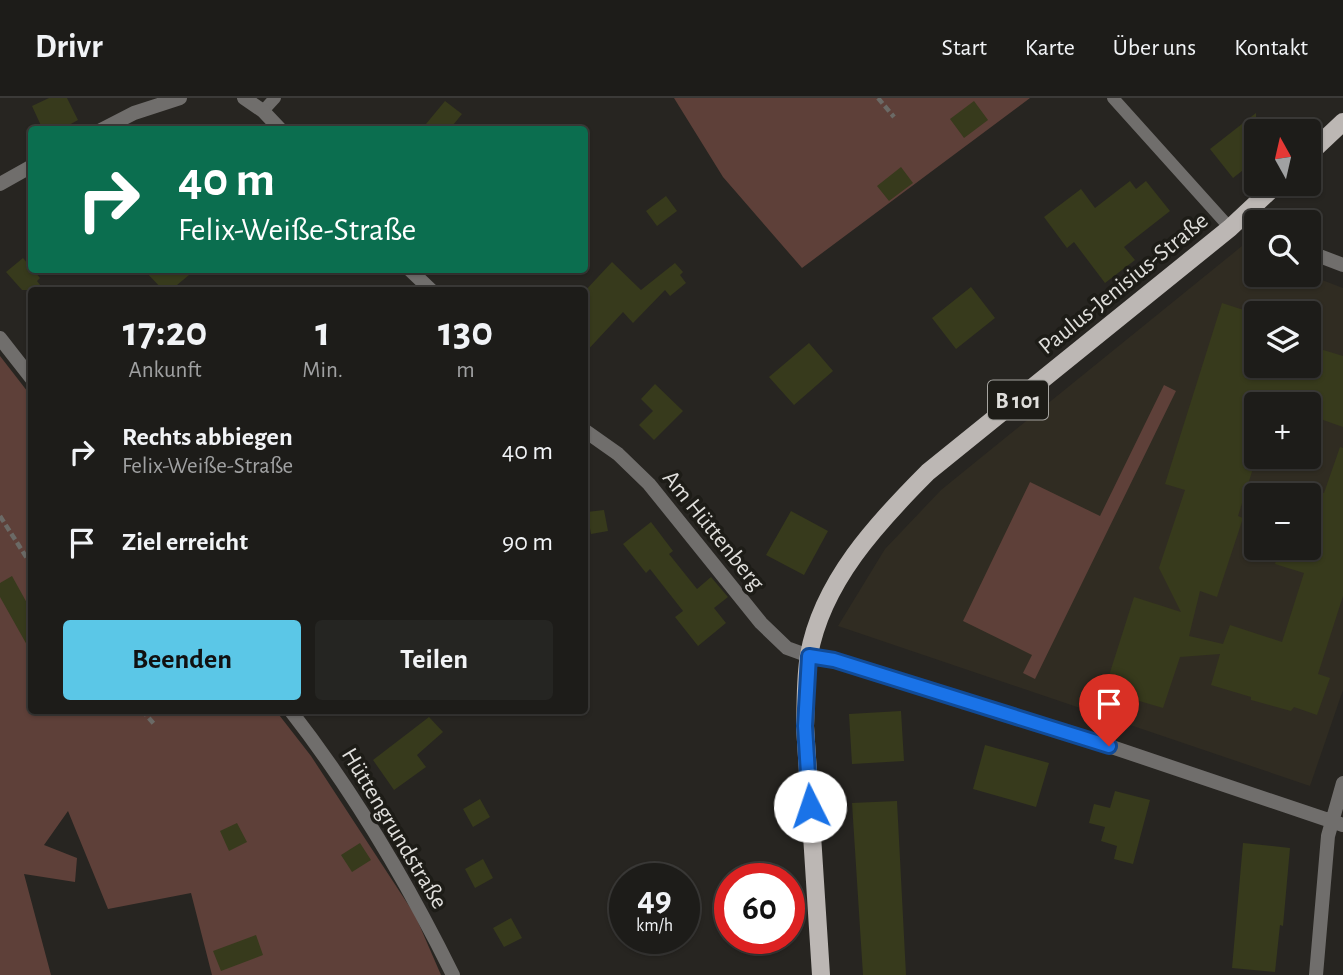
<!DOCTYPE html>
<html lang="de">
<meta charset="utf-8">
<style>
:root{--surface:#1d1c19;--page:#252522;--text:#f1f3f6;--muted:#a0a1a2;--line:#3b3a38;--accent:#5bc7e7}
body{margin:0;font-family:"Alegreya Sans",sans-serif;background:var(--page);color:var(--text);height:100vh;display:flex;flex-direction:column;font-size:26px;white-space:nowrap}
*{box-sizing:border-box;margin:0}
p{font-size:23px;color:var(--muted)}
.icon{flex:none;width:38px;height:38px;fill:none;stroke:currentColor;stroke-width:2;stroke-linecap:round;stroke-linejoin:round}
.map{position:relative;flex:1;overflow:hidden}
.drawer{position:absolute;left:28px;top:189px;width:560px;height:427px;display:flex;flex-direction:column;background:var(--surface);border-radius:7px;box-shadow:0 2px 5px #0004,0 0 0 2px var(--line)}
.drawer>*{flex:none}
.guide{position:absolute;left:28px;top:28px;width:560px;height:147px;border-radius:7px;box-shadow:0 2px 5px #0004,0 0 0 2px var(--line);background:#0b6e4f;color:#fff;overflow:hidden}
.needle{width:46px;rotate:352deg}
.controls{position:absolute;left:1244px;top:21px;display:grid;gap:14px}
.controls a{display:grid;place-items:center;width:77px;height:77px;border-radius:7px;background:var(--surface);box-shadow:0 2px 5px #0004,0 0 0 2px var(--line);font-size:35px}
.speed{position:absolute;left:609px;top:765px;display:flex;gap:14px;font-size:35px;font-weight:700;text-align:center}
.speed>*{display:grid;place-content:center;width:91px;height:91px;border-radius:50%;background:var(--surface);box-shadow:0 2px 5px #0004,0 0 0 2px var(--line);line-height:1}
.speed small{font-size:18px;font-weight:400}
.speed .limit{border:10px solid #d22;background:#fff;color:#111}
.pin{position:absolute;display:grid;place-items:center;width:60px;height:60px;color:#fff;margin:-72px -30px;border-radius:50% 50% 50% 0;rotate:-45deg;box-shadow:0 0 7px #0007}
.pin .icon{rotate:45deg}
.me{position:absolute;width:77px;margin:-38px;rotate:356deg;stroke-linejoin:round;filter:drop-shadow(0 0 5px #0008)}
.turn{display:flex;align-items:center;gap:24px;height:147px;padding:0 35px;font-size:32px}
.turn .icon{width:91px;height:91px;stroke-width:2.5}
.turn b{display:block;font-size:49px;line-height:60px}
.eta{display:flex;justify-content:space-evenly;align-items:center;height:119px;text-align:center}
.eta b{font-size:42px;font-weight:700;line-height:49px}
.primary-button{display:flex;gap:14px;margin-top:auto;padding:14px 35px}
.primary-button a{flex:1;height:80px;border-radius:7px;background:var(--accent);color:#111;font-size:28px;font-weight:700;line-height:80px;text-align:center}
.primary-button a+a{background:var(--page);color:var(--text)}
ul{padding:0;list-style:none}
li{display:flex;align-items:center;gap:21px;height:91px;padding:0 35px}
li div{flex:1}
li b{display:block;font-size:26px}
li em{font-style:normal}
header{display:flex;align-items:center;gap:42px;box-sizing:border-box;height:98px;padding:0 35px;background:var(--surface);border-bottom:2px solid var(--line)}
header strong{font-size:33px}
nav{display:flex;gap:38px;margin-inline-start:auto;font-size:24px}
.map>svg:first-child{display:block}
.built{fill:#302c22;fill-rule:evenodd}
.green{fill:#5e4039}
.building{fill:#373a1c}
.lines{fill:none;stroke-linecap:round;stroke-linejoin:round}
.path{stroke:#6b6a66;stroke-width:4.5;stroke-dasharray:7 3.5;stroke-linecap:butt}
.lane{stroke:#706e6c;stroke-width:12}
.street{stroke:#706e6c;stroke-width:14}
.primary{stroke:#bcb7b4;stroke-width:18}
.route-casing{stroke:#114b97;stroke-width:18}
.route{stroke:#1a73e8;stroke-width:12}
.labels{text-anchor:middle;stroke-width:7;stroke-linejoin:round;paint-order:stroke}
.shield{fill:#1d1c17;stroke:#a5a4a0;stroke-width:2}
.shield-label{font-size:23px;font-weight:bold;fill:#dfdedb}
.street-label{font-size:24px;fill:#dfdedb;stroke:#1d1c17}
</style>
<header>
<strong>Drivr</strong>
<nav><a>Start</a><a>Karte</a><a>Über uns</a><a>Kontakt</a></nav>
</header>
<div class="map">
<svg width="1343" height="877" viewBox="0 0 1343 877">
<rect width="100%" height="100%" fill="#272521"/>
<path class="built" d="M1242 148 1256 154V177H1309L1343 190V592L1310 688 838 528 885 451 941 392ZM1256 215H1309V268H1256ZM1256 306H1309V359H1256ZM1256 397H1309V450H1256Z"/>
<path class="green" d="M674 0H1030L802 170 723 79Z
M0 258 31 298 32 612 276 613 311 658 415 817 441 877H212L191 795 108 811 68 713 44 747 77 760 75 784 24 776 51 877H0Z
M1164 287 1176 293 1035 581 1023 575 1032 557 963 523 1030 384 1100 418Z"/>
<path class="building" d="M49 0H67L78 22 60 32H43L32 8Z
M445 3 462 16 449 32H421Z
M974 3 988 22 964 40 950 21Z
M1256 15V62L1233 80 1210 51Z
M901 69 913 85 889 103 877 88Z
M1130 83 1136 91 1146 83 1170 113 1124 149 1135 162 1105 185 1074 144 1067 150 1044 119 1081 91 1095 110Z
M666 98 677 113 657 128 646 113Z
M23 160 40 180 37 183 44 192H22L6 174Z
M612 164 641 192 675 165 683 174 680 177 686 185 670 198 665 192 633 225 623 214 584 256V194Z
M144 172H195L171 192H163Z
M971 189 995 220 956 251 932 220Z
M1222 205 1256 216V268H1302L1312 274 1320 251 1343 258V329L1309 317V306H1256V361L1238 418 1243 420 1217 499 1200 493 1189 538 1223 546 1230 527 1282 544 1304 475 1275 466 1280 450H1309V391L1324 395 1340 349 1343 350V498L1318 576 1330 580 1317 617 1294 609 1291 613 1251 602V599L1211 587 1220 556 1180 559 1163 610 1136 602 1138 597 1106 587 1134 499 1181 514 1159 470 1185 392 1165 386Z
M809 245 833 273 794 307 769 279Z
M655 286 683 313 654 342 639 327 653 313 641 301Z
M604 412 608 433 591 436 587 414Z
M791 413 828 433 804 477 766 457Z
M651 424 673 453 669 456 697 491 711 479 728 499 714 510 726 525 698 548 675 519 683 513 650 471 646 475 623 446Z
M12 478 32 514V556L0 499V485Z
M901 613 904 663 852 666 849 616Z
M429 619 443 634 417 657 426 669 394 692 373 662Z
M985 647 1049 665 1036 709 973 691Z
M1115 693 1150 702 1133 766 1114 761 1117 748 1101 743 1105 729 1089 725 1094 706 1110 710Z
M480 701 490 719 473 729 463 711Z
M897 703 906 877H863L852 705Z
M237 725 247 744 229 753 220 733Z
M360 745 371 762 352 774 341 757Z
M1243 745 1290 750 1283 828 1280 827 1275 874 1232 870Z
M483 761 493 780 475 790 465 771Z
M511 820 522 840 504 849 493 830Z
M256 837 263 857 221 873 213 853Z"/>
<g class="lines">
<path class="path" d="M878 0 894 19
M0 418 32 468
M142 612 154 626"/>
<path class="lane" d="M1113 0 1230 130
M263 13 275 0"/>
<path class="street" d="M244 0 263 13 281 32
M101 32 134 15 180 0
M0 86 32 68
M1240 120 1256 134
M1309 154 1343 167
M410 172 431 192
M0 240 32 281
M584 332 618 356 649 386 761 525 787 550 809 558 834 562 1088 641 1343 727
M290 612C354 694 407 784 453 877
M1316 877 1328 738 1343 685"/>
<path class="primary" d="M1309 56 1343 24
M821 877 805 628C806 604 805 580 809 557 822 484 877 425 928 374L1230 130 1277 86"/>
</g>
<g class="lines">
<g class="route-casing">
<path id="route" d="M810 708 805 628 809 558 834 562 1109 648"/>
</g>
<use href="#route" class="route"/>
</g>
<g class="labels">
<rect class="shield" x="988" y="282.5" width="60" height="39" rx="5"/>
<g class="shield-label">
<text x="1018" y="310">B 101</text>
</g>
<g class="street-label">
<text transform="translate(1123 185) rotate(-39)" y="8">Paulus-Jenisius-Straße</text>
<text transform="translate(714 432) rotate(51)" y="8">Am Hüttenberg</text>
<text transform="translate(395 730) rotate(59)" y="8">Hüttengrundstraße</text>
</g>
</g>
</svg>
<div class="controls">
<a><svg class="needle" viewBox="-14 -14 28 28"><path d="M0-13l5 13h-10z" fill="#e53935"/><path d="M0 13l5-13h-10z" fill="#a0a1a2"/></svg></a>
<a><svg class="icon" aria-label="search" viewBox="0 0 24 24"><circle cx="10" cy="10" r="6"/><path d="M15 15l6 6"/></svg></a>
<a><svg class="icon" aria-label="layers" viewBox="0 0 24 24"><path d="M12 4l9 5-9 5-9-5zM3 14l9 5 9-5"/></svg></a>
<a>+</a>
<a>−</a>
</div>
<div class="speed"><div>49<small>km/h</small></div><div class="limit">60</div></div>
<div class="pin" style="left:1109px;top:648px;background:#d93025"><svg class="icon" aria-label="arrive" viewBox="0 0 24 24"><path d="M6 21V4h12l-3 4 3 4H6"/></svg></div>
<svg class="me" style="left:810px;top:708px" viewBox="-20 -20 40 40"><circle r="19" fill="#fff"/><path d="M0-13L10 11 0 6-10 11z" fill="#1a73e8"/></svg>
<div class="guide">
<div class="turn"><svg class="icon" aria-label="right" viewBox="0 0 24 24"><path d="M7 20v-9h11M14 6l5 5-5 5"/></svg><div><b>40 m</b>Felix-Weiße-Straße</div></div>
</div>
<section class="drawer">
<div class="eta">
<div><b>17:20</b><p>Ankunft</p></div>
<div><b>1</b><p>Min.</p></div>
<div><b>130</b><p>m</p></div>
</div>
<ul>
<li><svg class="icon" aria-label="right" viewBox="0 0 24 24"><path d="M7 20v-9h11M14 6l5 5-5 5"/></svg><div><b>Rechts abbiegen</b><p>Felix-Weiße-Straße</p></div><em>40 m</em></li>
<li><svg class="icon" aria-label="arrive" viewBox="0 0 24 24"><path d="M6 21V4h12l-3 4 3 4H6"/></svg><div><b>Ziel erreicht</b></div><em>90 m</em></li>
</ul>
<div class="primary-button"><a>Beenden</a><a>Teilen</a></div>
</section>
</div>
